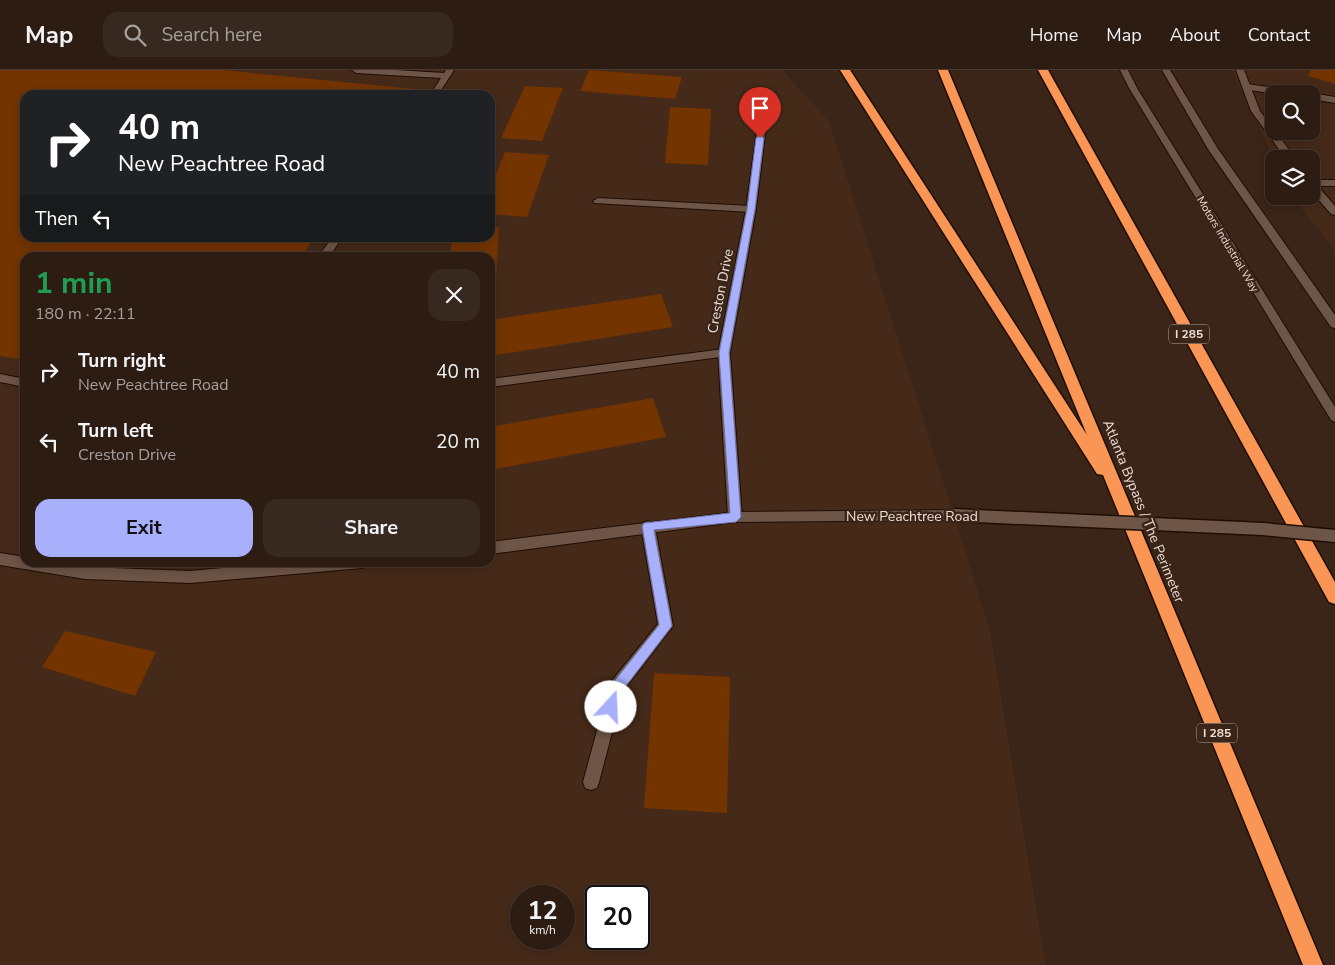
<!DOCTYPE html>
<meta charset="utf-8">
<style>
:root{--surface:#2c1c12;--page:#382920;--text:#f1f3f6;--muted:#a6a19f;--line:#483a32;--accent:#a8b0fc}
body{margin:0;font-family:"Nunito Sans",sans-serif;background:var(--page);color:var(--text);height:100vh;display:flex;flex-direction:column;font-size:19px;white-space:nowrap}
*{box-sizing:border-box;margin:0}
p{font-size:16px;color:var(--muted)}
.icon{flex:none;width:28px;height:28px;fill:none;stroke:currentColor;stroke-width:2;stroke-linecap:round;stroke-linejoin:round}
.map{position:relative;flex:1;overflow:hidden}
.details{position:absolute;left:20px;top:182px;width:475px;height:315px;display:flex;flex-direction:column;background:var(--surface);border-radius:15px;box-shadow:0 2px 12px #0003,0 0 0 1px var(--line)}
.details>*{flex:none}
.hud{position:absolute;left:20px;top:20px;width:475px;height:152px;border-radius:15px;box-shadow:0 2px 12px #0003,0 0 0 1px var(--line);background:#202124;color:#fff;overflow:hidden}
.buttons{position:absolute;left:1265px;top:15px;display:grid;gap:10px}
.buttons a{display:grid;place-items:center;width:55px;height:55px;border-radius:10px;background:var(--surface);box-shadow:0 2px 12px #0003,0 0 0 1px var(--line);font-size:25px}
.speed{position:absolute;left:510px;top:815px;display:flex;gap:10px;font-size:25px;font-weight:700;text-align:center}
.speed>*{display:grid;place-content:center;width:65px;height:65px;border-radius:50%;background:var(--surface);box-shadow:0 2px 12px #0003,0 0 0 1px var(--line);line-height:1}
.speed small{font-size:12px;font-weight:400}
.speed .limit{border:2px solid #111;border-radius:8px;background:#fff;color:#111}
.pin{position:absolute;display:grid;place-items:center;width:42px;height:42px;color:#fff;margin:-51px -21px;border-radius:50% 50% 50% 0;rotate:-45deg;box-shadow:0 0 5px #0007}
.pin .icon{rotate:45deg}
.me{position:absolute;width:55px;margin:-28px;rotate:20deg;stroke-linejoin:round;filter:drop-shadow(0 0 4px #0008)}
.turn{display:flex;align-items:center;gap:18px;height:105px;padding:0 15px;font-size:22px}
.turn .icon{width:65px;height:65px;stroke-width:2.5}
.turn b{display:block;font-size:35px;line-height:42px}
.then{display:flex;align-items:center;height:48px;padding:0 15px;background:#0003;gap:10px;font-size:19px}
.round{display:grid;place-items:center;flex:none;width:52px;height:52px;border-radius:15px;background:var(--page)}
.headline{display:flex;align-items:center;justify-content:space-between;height:85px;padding:0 15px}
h1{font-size:30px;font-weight:700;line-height:38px;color:#1e9e55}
.primary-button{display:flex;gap:10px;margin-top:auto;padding:10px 15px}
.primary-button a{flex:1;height:58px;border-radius:15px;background:var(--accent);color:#111;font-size:20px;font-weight:700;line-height:58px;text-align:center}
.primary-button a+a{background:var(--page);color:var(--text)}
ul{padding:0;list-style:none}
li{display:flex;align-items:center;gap:15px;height:70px;padding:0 15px}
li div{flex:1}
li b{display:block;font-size:19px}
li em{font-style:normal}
header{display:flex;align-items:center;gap:30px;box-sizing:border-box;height:70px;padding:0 25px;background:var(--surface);border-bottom:1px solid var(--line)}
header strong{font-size:24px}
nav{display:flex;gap:28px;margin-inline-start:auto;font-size:18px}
.search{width:350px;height:45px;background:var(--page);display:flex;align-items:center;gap:12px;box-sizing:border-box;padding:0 18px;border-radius:15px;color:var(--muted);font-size:19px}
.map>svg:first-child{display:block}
.built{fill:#452a19;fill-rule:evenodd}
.building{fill:#733400}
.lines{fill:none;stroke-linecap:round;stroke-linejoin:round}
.service-casing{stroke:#200d03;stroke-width:2}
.minor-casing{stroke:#200d03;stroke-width:2}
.tertiary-casing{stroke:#200d03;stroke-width:2}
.secondary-casing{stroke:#200d03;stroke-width:2}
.motorway-casing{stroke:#200d03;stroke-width:3}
.service{fill:#6d5547;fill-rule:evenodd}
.minor{fill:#6d5547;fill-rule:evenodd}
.tertiary{fill:#6d5547;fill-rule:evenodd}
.secondary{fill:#6d5547;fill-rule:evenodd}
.motorway{fill:#f99555;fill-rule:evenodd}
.tertiary-bridge-casing{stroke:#200d03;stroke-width:15;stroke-linecap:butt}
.tertiary-bridge{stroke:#6d5547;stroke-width:12}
.route{fill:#a8b0fc;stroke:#6d72a4}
.labels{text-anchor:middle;stroke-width:5;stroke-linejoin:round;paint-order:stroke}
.far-street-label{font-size:11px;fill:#edded6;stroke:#3a2518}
.shield{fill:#3a2518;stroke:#b7a69d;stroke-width:1}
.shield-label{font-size:12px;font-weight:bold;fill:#edded6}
.street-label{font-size:14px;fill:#edded6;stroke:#3a2518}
</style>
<header>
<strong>Map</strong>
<div class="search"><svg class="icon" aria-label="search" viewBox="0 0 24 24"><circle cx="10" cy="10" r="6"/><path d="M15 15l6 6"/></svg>Search here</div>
<nav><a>Home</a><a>Map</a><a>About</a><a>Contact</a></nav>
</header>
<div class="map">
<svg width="1335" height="895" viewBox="0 0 1335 895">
<rect width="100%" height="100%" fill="#3a2518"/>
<path class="built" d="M0 0H782L829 51 989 557 1046 895H0ZM25 25H490V168H25ZM25 188H490V492H25ZM521 826H564V869H521ZM596 826H639V869H596Z
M1232 0H1335V181L1292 126H1311V89H1274ZM1274 24H1311V61H1274Z"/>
<path class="building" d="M0 0H222L415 19 410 25H25V168H323L320 173 311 172 301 188H25V290L0 286Z
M589 0 682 7 675 29 580 21Z
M1311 0H1335V14L1308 6Z
M525 16 563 18 542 71 501 68Z
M670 37 711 39 708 95 665 93Z
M505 82 549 85 527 147 490 144V119Z
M490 157H499L495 230 490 231V188H450L452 168H490Z
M661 224 673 257 490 286V250Z
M653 328 666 367 490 400V357Z
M65 561 156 582 135 626 42 597Z
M654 603 730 607 727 743 644 738Z"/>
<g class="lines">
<g class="service-casing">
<path id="service" d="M352 0H395L444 3 446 0H454L438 25H430L441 8 356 3Z
M1247 14 1297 21 1301 24H1276L1244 19V15Z
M1311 23 1335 27V33L1311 29V24H1309Z
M1311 110H1335V116H1311Z
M598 128 751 136 756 139 751 142 594 133 593 131Z
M332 168H342L328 188H317Z
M724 279 730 283 728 286 490 317V309Z
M0 304 25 309V317L0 312Z
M648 451 653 453 655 457 673 556 623 621 599 712 597 718 591 720 585 718 583 712 610 613 658 554 641 457 643 453Z"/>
</g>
<g class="minor-casing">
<path id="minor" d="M1236 0H1244L1260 41 1296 89H1286L1251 41Z
M765 29 769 32 756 139 730 283 742 447 740 451 735 452 730 451 728 447 718 283 746 139 761 32Z
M1311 112 1315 113 1335 136V145L1331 144 1311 121Z"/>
</g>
<g class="tertiary-casing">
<path id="tertiary" d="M954 440 959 441 961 445 959 449 954 450 735 452 490 484V472L735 442Z
M0 483 25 487V492H57L85 497 190 501 288 492H369L367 496 362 498 190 513 85 509 0 495Z"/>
</g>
<g class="secondary-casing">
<path id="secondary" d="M1120 0H1128L1137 18 1335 337V352L1331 350 1129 18Z
M1162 0H1170L1218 79 1335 245V258L1331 257 1208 79Z"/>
</g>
<g class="motorway-casing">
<path id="motorway" d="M840 0H850L1087 365 938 0H948L1323 895H1303L1103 405 1097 404Z
M1038 0H1048L1335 512V534L1329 532Z"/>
</g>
<use href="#service" class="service"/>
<use href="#minor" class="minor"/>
<use href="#tertiary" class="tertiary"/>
<use href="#secondary" class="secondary"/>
<use href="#motorway" class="motorway"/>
<g class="tertiary-bridge-casing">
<path id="tertiary-bridge" d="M954 445 1263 459 1335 466"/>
</g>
<use href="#tertiary-bridge" class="tertiary-bridge"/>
</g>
<path class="route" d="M760 65 764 68 755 139 729 283 741 447 736 452 654 460 672 556 622 621 616 641 611 643 606 641 605 637 612 614 659 555 642 456 644 453 730 443 719 283 747 139 756 68Z"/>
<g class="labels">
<g class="far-street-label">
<text transform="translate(1228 174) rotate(59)" y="4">Motors Industrial Way</text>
</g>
<g class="shield">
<rect x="1169" y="254.5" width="40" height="19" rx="4"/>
<rect x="1197" y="653.5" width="40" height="19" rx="4"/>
</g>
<g class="shield-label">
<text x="1189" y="268">I 285</text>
<text x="1217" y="667">I 285</text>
</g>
<g class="street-label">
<text transform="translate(720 221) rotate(-79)" y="5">Creston Drive</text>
<text transform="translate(1144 441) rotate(68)" y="5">Atlanta Bypass / The Perimeter</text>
<text x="912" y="451">New Peachtree Road</text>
</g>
</g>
</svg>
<div class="buttons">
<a><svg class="icon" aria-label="search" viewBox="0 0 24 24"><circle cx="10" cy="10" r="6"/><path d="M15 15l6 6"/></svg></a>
<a><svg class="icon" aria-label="layers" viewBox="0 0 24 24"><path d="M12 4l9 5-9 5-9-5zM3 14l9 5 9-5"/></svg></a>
</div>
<div class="speed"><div>12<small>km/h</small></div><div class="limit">20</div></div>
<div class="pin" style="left:760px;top:68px;background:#d93025"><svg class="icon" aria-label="arrive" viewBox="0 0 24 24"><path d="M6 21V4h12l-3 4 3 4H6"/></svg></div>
<svg class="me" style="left:611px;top:637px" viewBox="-20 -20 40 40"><circle r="19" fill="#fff"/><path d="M0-13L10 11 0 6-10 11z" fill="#a8b0fc"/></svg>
<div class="hud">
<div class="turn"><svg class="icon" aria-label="right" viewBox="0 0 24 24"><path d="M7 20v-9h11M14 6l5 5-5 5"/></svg><div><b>40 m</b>New Peachtree Road</div></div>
<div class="then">Then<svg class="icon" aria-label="left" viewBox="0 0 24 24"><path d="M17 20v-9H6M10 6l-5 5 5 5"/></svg></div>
</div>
<section class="details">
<div class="headline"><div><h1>1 min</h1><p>180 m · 22:11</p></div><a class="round"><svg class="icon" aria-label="close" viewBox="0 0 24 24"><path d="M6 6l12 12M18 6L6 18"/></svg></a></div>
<ul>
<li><svg class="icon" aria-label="right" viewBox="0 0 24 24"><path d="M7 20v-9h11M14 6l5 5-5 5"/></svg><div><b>Turn right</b><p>New Peachtree Road</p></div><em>40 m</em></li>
<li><svg class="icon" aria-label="left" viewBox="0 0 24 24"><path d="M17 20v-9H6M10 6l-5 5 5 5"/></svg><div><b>Turn left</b><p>Creston Drive</p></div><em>20 m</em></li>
</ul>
<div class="primary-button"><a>Exit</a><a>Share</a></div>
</section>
</div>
